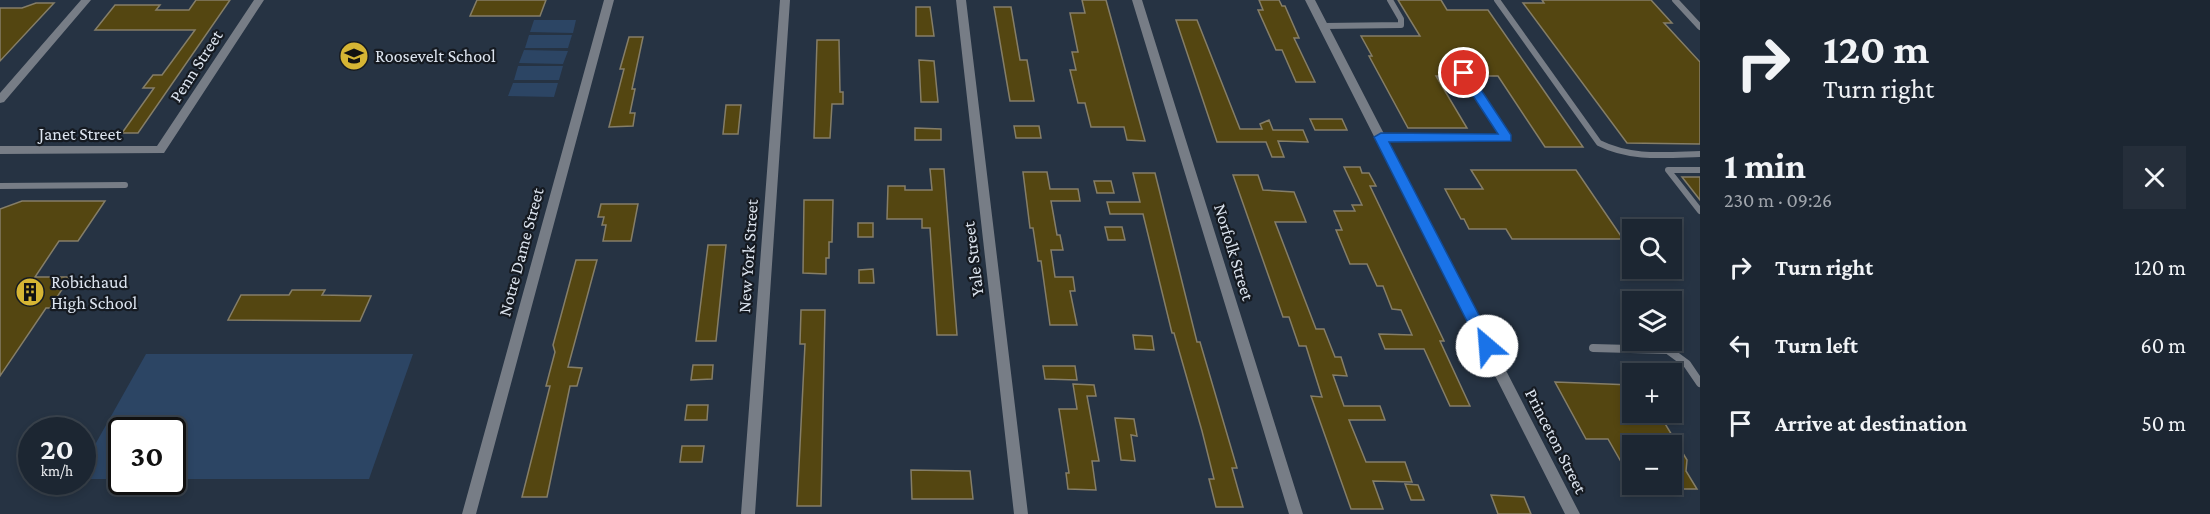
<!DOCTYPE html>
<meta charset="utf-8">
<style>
:root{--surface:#1c2632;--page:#252e3a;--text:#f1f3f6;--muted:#a0a5ac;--line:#3a434d}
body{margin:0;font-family:"Crimson Pro",serif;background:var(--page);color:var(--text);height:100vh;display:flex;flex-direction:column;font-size:22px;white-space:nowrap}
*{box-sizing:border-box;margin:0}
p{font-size:20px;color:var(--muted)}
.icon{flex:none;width:33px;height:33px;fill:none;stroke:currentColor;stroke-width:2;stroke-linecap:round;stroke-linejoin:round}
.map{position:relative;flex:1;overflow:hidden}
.sheet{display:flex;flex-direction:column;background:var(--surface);width:510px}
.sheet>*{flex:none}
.banner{background:#1c2632;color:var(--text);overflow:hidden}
.controls{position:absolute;left:1622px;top:219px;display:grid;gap:12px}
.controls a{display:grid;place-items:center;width:60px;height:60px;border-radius:0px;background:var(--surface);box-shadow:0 3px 9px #0003,0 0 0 2px var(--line);font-size:30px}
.speed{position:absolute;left:18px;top:417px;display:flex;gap:12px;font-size:30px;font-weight:700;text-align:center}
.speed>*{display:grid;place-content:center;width:78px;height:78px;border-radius:50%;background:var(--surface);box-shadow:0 3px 9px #0003,0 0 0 2px var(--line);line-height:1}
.speed small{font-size:15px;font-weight:400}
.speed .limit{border:3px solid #111;border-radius:9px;background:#fff;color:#111}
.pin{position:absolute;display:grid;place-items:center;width:51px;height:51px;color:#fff;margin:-26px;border:3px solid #fff;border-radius:50%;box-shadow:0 2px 6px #0007}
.me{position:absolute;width:66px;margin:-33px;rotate:333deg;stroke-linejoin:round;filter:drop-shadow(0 0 4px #0008)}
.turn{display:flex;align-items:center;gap:21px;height:126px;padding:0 24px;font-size:27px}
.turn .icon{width:78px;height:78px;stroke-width:2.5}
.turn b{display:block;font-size:42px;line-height:51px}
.round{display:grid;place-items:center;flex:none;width:63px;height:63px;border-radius:0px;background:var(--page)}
.headline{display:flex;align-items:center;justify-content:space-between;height:102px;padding:0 24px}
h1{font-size:36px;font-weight:700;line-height:45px}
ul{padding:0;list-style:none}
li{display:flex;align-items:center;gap:18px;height:78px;padding:0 24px}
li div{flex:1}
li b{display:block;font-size:22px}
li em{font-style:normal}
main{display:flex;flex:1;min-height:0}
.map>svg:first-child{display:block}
.green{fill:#2c4564}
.building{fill:#544611;stroke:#857e68;stroke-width:1.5}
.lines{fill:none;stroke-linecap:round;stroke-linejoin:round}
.lane-far1{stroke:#777d86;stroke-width:6}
.lane{stroke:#777d86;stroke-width:8}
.street{fill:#777d86;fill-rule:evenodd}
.route{fill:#1a73e8;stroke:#114b97;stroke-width:1.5}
.labels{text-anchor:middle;stroke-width:4.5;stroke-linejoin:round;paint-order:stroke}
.poi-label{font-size:18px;fill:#dce4ef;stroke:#151a21;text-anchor:start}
.street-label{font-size:18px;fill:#dce4ef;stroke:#151a21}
</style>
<main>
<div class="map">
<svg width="1700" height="514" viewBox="0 0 1700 514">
<rect width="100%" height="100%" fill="#263343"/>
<path class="green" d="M534 20H576L573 33 530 32Z
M529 35H572L568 48H525Z
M524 50 568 51 563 64 519 63Z
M518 66H563L559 80H514Z
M513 83H558L554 97 508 96Z
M146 354H413L369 479H173L172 430H122L121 479H83V466Z"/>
<path class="building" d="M196 0H230L138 133H122L154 88H143L153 75H162L195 30H95L115 5H160L156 10H189Z
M477 0H546L540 16H470Z
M1082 0H1106L1145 141 1127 140 1124 127H1091L1085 103H1078L1070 70H1076L1072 52H1078L1070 13H1085Z
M1259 0H1279L1282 6H1285L1299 38H1294L1315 82H1296L1282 50H1276L1258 10H1263Z
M1398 0H1441L1447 10H1488L1583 147H1545L1498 76H1472L1457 54 1453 52 1449 54 1448 58 1459 76H1436L1467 128H1408L1369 56H1372L1361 36H1420Z
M1542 0H1651L1672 23H1664L1700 62V144L1627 143 1523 3H1544Z
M36 3H54L0 61V8H22Z
M916 7H930L934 36H916Z
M994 7H1011L1020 60H1027L1034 101H1010Z
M1176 20H1197L1240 129H1262L1260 124 1269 120 1273 130H1303L1308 142 1278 141 1284 157H1272L1266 142H1217Z
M629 37H643L632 89H635L630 113H635L633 126 609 127 624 69H620Z
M817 40H839L840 92H843V104H832L830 138H814Z
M919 60 934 61 938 102H921Z
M726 105H741L738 134H723Z
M1310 119H1342L1347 130H1315Z
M1014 126H1039L1041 138H1016Z
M915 128 941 129V140H915Z
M1344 167H1360L1362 173H1369L1376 186H1370L1444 341H1440L1470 406H1450L1424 349H1385L1379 334 1412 335 1401 310 1392 309 1383 286H1377L1367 264H1350L1336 230H1342L1334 211H1355L1352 205H1362Z
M930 169H944L957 335H937L930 228H922V219H887L888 186H905V190H932Z
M1471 170H1576L1623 239H1512L1506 229H1469L1464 219H1461L1445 189H1483Z
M1023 172H1047L1050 189H1078L1080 201H1051L1057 235H1060L1063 250H1051L1055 277H1073L1075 291H1070L1077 325H1050L1041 261H1038L1033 228H1030Z
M1133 173H1155L1197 342H1200L1237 468H1232L1243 507H1216L1209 479H1214L1202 431 1174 333H1172L1143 214H1110L1107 202H1140Z
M1233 175H1258L1263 190 1294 192 1306 222H1275L1316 329H1324L1335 357H1341L1347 376 1333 375 1344 406H1380L1385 420H1349L1362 452 1366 462H1405L1412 482 1373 481 1383 509H1351L1311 396 1322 397 1306 346H1299L1289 317H1283Z
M1682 177H1700V200Z
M1094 181H1111L1114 193H1097Z
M804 200H833L832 242H829V258H826V274L803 273Z
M22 201H105L78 241H59L35 277H70L50 308H46L0 376V209Z
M601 204H638L631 241H603L606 225H602L604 217H598Z
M858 223H873V237H858Z
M1105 227H1122L1125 240H1108Z
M708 245H726L716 341H696Z
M576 260H597L568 367 582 368 577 386H570L547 497H522L550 386H546L555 352 553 345Z
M873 269 874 283H859V270Z
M292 290H325L322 295 371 296 360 321 228 320 241 295H289Z
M801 310H825L821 506H797L805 344H800Z
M1133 335 1152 336 1154 350 1135 349Z
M693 365H713L712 379 691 380Z
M1043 366H1075L1077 380 1045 379Z
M1555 382 1632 385V412H1658L1687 460 1686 471 1697 489H1671V446H1632V481L1608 439H1586Z
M1073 384 1094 385 1096 396H1087L1099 461H1092L1096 490 1068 489 1066 473H1069L1059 409H1077Z
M687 405H708L707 420H685Z
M1115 418 1134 419 1137 436 1131 435 1135 461 1121 460Z
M682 446H704L702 462H680Z
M911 470 970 471 973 499H912Z
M1405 484 1418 485 1424 500H1411Z
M1491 495 1524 497 1531 514H1498Z"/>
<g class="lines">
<path class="lane-far1" d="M1497 0 1599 143C1631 159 1665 155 1700 154
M1675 0 1700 27
M1324 26 1401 25V19L1390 0
M1381 137 1507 138 1453 57
M1700 170H1668L1700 211
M0 186 125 185"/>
<path class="lane" d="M1593 348 1668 350 1687 364 1700 383"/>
<path class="street" d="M81 0H91L4 102 0 103V93Z
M254 0H264L164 153 0 154V146H157Z
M604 0H614L476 514H462Z
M780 0H790L755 514H741Z
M956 0H966L1028 514H1014Z
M1132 0H1142L1303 514H1289Z
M1305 0H1315L1580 514H1565Z"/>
</g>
<path class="route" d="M1464 69 1468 70 1511 135V141L1389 142 1495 346 1492 351 1487 353 1482 351 1374 137 1381 133 1498 134 1458 73Z"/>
<defs>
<g id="school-disc" transform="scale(1.5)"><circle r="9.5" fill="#d6b534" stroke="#151a21"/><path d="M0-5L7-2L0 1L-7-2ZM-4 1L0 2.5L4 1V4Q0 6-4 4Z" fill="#111"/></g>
<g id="building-disc" transform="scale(1.5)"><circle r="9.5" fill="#d6b534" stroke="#151a21"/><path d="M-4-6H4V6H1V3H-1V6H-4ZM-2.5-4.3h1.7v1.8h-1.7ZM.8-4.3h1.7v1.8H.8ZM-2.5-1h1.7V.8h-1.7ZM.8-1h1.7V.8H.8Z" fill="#111"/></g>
</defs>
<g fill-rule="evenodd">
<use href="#school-disc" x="354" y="56"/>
<use href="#building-disc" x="30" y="292"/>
</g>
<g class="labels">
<g class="poi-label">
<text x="375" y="62">Roosevelt School</text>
<text x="51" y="288">Robichaud<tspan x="51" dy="21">High School</tspan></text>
</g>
<g class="street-label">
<text transform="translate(196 66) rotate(-57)" y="6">Penn Street</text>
<text x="80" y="140">Janet Street</text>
<text transform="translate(521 252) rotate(-75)" y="6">Notre Dame Street</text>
<text transform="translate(1234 252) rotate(73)" y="6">Norfolk Street</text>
<text transform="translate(748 256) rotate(-86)" y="6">New York Street</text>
<text transform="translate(973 259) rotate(-97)" y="6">Yale Street</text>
<text transform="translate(1556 441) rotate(63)" y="6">Princeton Street</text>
</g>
</g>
</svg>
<div class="controls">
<a><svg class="icon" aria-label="search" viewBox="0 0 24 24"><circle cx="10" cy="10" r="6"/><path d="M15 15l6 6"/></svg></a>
<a><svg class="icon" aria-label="layers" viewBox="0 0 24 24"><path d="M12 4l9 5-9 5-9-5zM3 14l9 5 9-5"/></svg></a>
<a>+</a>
<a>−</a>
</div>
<div class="speed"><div>20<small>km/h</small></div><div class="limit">30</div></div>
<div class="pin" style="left:1464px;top:73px;background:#d93025"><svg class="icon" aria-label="arrive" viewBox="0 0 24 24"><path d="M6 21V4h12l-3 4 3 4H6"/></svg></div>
<svg class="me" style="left:1487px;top:346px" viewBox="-20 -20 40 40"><circle r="19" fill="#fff"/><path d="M0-13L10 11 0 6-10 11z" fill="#1a73e8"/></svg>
</div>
<section class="sheet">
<div class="banner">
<div class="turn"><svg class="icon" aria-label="right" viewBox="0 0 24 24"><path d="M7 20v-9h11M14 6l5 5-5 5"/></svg><div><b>120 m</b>Turn right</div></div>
</div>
<div class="headline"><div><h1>1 min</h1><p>230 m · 09:26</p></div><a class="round"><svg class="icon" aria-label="close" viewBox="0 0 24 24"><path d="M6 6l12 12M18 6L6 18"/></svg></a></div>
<ul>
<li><svg class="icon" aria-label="right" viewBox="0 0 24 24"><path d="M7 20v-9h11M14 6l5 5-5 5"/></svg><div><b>Turn right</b></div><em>120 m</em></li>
<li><svg class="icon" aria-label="left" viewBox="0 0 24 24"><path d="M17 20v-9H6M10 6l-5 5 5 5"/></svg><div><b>Turn left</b></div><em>60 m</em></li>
<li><svg class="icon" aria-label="arrive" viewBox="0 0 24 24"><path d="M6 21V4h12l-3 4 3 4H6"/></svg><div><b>Arrive at destination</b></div><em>50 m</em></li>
</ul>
</section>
</main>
